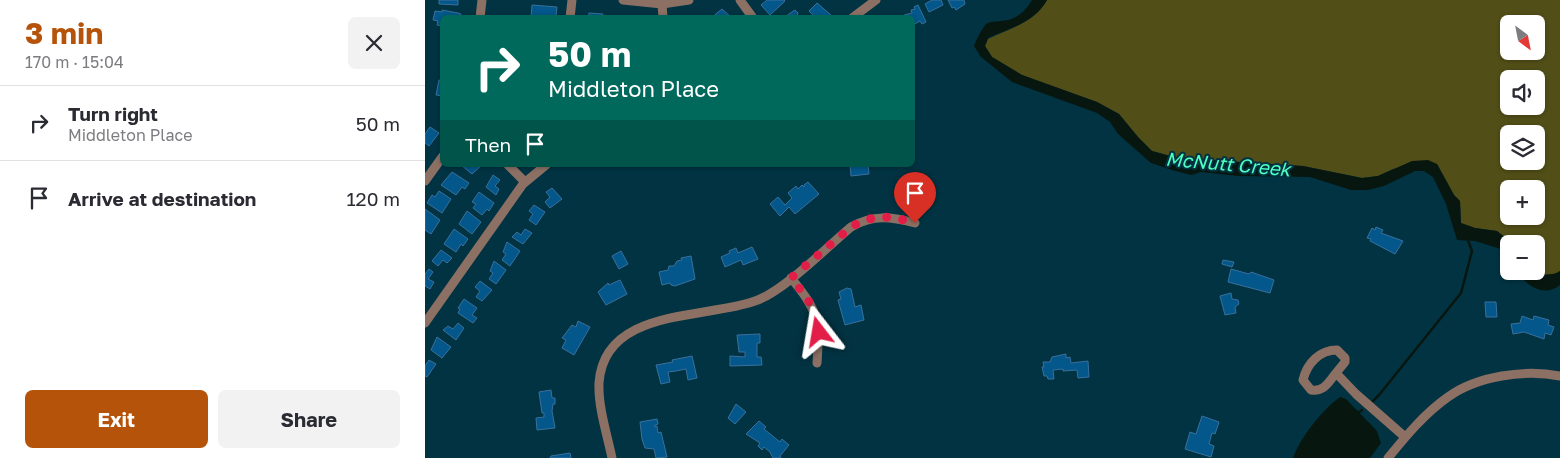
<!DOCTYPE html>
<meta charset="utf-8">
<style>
:root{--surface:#fff;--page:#f2f2f3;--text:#2b2b33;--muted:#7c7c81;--line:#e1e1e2;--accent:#b45309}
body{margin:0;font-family:"Golos Text",sans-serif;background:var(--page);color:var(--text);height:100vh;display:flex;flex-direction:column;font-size:19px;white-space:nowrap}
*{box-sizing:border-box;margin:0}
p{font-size:16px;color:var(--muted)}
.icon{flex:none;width:28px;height:28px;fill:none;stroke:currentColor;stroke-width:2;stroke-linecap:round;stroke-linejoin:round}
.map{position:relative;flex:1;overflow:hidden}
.drawer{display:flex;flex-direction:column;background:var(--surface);width:425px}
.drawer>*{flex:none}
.guide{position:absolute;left:15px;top:15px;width:475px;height:152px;border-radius:8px;box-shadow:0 1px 4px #0004;background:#00695c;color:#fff;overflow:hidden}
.needle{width:32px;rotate:148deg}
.fabs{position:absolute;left:1075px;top:15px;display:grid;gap:10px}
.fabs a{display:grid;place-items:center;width:45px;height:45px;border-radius:8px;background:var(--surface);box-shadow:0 1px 4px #0004;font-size:25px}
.pin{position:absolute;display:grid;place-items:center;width:42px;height:42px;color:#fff;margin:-51px -21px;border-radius:50% 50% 50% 0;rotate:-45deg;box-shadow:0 0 5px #0007}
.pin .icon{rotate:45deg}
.me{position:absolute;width:55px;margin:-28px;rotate:346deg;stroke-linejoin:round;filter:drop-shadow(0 0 4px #0008)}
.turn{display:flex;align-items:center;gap:18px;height:105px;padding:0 25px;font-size:22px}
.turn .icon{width:65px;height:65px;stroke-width:2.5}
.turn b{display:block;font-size:35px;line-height:42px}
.then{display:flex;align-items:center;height:48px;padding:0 25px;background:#0003;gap:10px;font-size:19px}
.round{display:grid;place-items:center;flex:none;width:52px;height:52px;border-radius:8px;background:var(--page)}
.overview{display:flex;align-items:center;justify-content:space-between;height:85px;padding:0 25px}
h1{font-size:30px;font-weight:700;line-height:38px;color:var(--accent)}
.cta{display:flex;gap:10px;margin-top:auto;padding:10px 25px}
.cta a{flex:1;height:58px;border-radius:8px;background:var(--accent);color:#fff;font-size:20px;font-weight:700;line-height:58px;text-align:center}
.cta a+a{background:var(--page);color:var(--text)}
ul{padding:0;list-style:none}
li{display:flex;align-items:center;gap:15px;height:75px;padding:0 25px;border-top:1px solid var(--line)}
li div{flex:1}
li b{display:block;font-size:19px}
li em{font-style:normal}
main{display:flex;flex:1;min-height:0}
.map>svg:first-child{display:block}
.green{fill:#524e17;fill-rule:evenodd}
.water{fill:#071710}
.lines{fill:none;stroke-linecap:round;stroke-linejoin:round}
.stream{stroke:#071710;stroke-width:2.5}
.building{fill:#04578a;stroke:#39709c}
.street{stroke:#8d7064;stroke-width:9}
.route{stroke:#e11d48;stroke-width:9;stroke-dasharray:0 16.2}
.labels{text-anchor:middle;stroke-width:4;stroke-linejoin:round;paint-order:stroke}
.water-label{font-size:19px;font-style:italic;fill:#4ffec0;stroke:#023342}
</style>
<main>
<section class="drawer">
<div class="overview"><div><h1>3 min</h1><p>170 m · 15:04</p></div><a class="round"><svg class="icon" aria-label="close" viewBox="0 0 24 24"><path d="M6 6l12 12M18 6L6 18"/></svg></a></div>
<ul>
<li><svg class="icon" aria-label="right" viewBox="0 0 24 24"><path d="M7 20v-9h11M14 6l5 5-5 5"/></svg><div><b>Turn right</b><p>Middleton Place</p></div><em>50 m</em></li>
<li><svg class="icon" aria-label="arrive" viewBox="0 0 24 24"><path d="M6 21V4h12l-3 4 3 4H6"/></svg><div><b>Arrive at destination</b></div><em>120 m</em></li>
</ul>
<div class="cta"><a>Exit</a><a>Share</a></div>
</section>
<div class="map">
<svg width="1135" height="458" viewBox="0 0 1135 458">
<rect width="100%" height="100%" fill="#023342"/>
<path class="green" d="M622 0H1135V271C1127 277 1114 275 1105 271H1111V244H1088L1072 231 1050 228 1036 223 1035 201 1029 195 1012 164 968 169 953 176 937 178 878 166 753 158 727 151 713 137 694 114 672 102 597 75 567 57 560 46 563 39C585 28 609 23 622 0ZM1084 24H1111V51H1084ZM1084 79H1111V106H1084ZM1084 134H1111V161H1084ZM1084 189H1111V216H1084Z"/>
<path class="water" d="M607 0H622C609 23 585 28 563 38L560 46 567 57 597 75 672 102 694 114 713 137 727 151 753 158 878 166 937 178 953 176 987 161 1003 160 1012 164 1029 195 1035 201 1036 223 1050 228 1072 231 1088 244H1084V258L1079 250 1050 241 1032 240 1021 204 1008 177 999 171H990L959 186 943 190H926L885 177 813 176 776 172 766 175 747 170 726 163 693 134 685 122 672 113 587 82 556 57 549 46C551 41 558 25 563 23 566 21 572 22 575 21 591 20 599 13 607 0Z
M1092 271C1105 271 1124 279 1135 271V285C1119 298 1101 286 1092 271Z
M915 397 921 399 952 431 956 443 945 458H868C875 438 898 409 915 397Z"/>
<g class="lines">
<path class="stream" d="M948 401 954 395 1036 293 1047 251 1042 238
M933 413 937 410"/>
</g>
<path class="building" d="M14 0H33V5L14 4Z
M342 0H359L360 1 345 15 336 5Z
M507 0H516L518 5 504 12 500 4Z
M523 0H539L540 4 531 10 529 7 527 8Z
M392 3 406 15 403 18H391L384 11Z
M107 5 132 7 131 16 130 18H106Z
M493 5 501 22 497 24 495 21 488 25V18H480L479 15 487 13 486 10 490 9 489 7Z
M297 9 307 18H286Z
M17 10 33 13 36 14 35 18H18V26L12 25 13 21 8 20 10 11 17 12Z
M370 10 373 13 371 18H358Z
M164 13 178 14V18H163Z
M14 80 18 81V96L11 95Z
M5 127 14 133 4 146 0 143V134Z
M36 165H57L47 174Z
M425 165H443L444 174 426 176Z
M27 172 44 183 40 189 37 187 31 195 16 185Z
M68 175 75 180 70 186 74 189 71 195 61 187Z
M383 182 394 194 370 214 364 207 355 216 345 204 353 197 360 205 367 198 363 193 371 186 373 189 377 185 379 187V185Z
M127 188 137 199 125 208 120 202 125 197 121 192Z
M14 191 26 199 17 213 2 203 7 195 10 197Z
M54 192 69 203 64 211 62 209 57 215 48 208 51 204 47 202Z
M109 205 120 212 111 225 104 220 108 214 104 211Z
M0 209 15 220 6 234 0 230Z
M42 211 56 222 47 234 34 224Z
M951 227 958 230 956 233 978 241 970 254 945 241 946 239 942 238 947 228 950 230Z
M29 229 43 239 38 246 36 244 31 252 19 244Z
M100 229 107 233 98 244 87 237 92 232 96 235Z
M82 242 95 251 85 266 77 260 81 254 78 252Z
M327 247 333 259 318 265 316 260 300 267 296 257 305 253 304 251 311 248 313 253Z
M16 250 27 258 22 263 18 260 13 266 7 261Z
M196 251 203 264 194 269 187 256Z
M266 256 270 279 250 286 246 285 245 283 237 285 234 272 243 270 244 266H249L252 261 257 260 256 258Z
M798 260 809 262 807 267 797 264Z
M69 261 81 270 71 284 64 279 68 273 65 271Z
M4 269 8 272 3 279 9 282 5 289 0 286V274Z
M806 269 824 274 826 272 849 280 845 293 803 282Z
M195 280 202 294 181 305 173 292 183 283 184 285Z
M55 281 67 290 57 301 51 297 55 291 50 287Z
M422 288 426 289 430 307 436 305 439 320 420 325 413 300 416 299 414 292Z
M806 293 807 299 813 300 814 304 810 307 811 313 800 315 795 296Z
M39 299 52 308 47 315 52 318 48 323 33 313 35 309 33 308Z
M1060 302H1071L1072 317H1061Z
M1097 316 1108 320 1109 316 1124 320 1123 325 1129 327 1126 335 1120 333 1119 339 1099 332 1088 334 1086 324 1095 323Z
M153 321 165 327 149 355 137 348 141 340 137 338 147 325 151 327Z
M33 323 39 328 31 340 18 330 23 326 28 329Z
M335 334V343H332V357H336L337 365 305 366V356L320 357V352H314L312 335Z
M12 337 26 347 17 358 6 350Z
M641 354V358L645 357 646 363 663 361 664 377 653 378 652 370 638 371V369L628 370 629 379H623L622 376H619L617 367H619L618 362H625L627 357Z
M267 356 272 378 263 380 261 369 251 371 243 372 245 382 236 384 231 365 248 362 247 360Z
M4 360 11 364 2 377 0 376V366Z
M126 390 127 398H130V404H128L127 411 130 428 112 430 111 418 119 417V413H117L114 392Z
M311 404 321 412 310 424 303 418Z
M777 416 794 422 790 434 787 433 784 444 789 446 786 457 760 449 765 432 771 434Z
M232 419 233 424 230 425V427L232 426 233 433 236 432 242 457 231 458 229 449 220 448 217 439 215 422Z
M334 421 341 427 339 429 355 442 357 439 364 445 355 456 356 458H348L345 452 339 447 337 450 333 446 335 443 321 434Z
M145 453 146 458H125L126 456Z"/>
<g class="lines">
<path class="street" d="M198 0 237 4 264 0
M315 0 328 18
M237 4 238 18
M55 18 57 0
M145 18 147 0
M427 18 451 0
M83 165 100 182
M0 181 18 156
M366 278C393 311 395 319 392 363
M0 323 98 184 121 165
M911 373C903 383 899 392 886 390L878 380C882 363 895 350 912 350L920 358V362L911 373 931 394 980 437
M187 458C182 434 173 407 174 383 179 308 280 319 330 301 358 292 402 247 426 227 449 214 466 217 490 223
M963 458C981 436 1000 413 1023 397 1052 376 1100 369 1135 376"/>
</g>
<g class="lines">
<path class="route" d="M394 332C392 309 380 295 366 278L426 227C451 213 464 216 490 223"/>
</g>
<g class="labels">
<g class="water-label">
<text transform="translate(803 164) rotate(5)" y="7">McNutt Creek</text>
</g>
</g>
</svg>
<div class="fabs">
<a><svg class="needle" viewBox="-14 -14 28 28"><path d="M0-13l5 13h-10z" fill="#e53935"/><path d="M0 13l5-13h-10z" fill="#7c7c81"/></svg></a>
<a><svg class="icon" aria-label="sound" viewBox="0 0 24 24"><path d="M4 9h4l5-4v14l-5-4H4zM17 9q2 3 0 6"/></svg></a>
<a><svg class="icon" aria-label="layers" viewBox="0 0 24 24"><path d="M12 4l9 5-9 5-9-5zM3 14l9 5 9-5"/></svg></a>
<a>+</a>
<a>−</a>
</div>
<div class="pin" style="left:490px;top:223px;background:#d93025"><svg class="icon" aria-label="arrive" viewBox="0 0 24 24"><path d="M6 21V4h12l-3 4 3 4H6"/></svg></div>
<svg class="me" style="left:394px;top:332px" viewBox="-20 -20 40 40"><path d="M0-17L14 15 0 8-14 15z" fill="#e11d48" stroke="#fff" stroke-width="4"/></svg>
<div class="guide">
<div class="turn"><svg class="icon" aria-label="right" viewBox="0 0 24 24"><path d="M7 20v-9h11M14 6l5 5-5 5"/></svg><div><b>50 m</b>Middleton Place</div></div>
<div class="then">Then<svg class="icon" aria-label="arrive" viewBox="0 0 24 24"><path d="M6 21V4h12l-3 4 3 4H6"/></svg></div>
</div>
</div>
</main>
